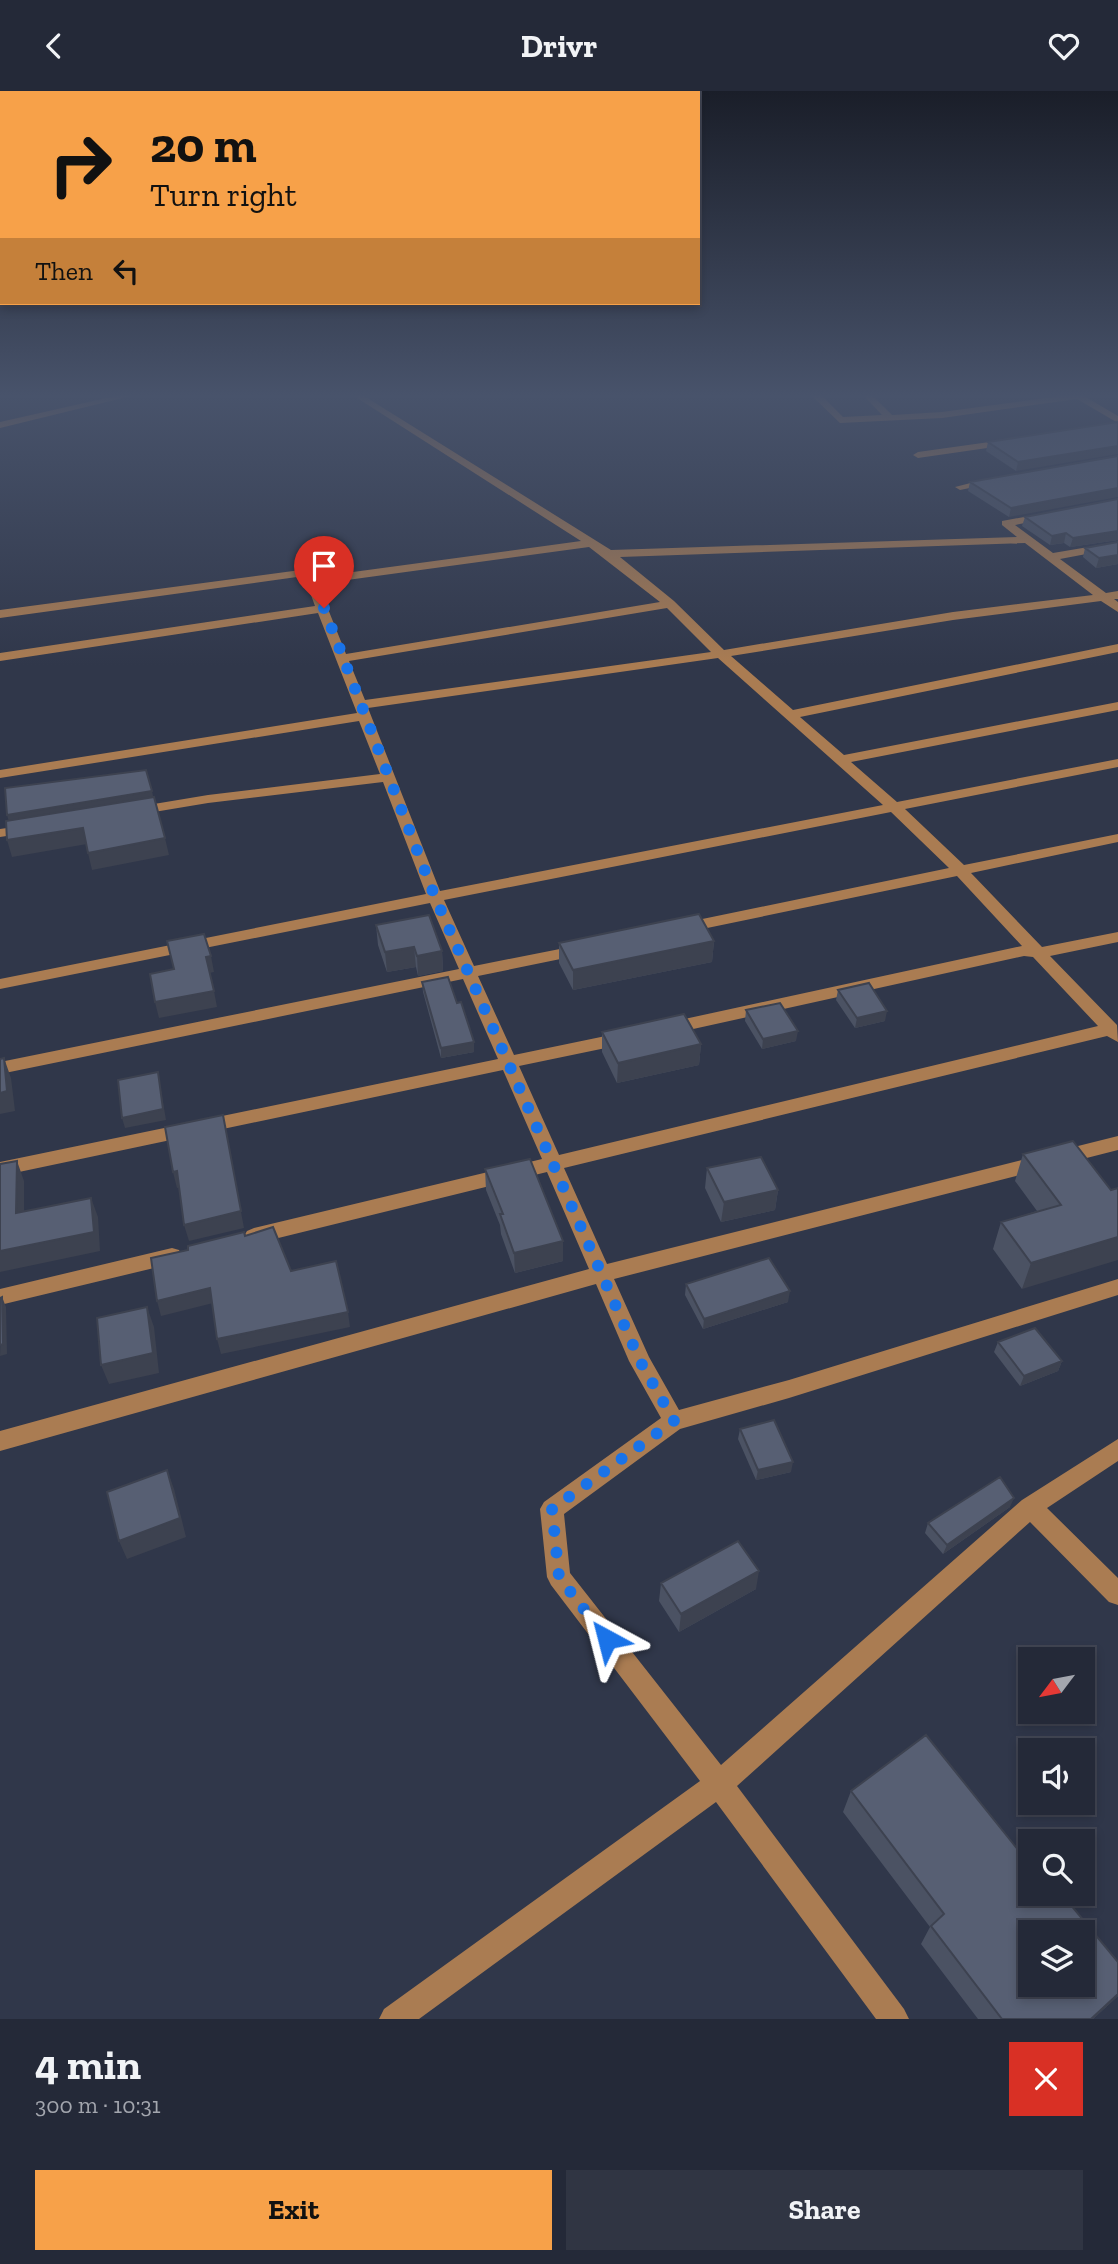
<!DOCTYPE html>
<meta charset="utf-8">
<style>
:root{--surface:#242938;--page:#303543;--text:#f1f3f6;--muted:#a3a6ae;--line:#414553;--accent:#f7a149}
body{margin:0;font-family:"Zilla Slab",serif;background:var(--page);color:var(--text);height:100vh;display:flex;flex-direction:column;font-size:26px;white-space:nowrap}
*{box-sizing:border-box;margin:0}
p{font-size:23px;color:var(--muted)}
.icon{flex:none;width:38px;height:38px;fill:none;stroke:currentColor;stroke-width:2;stroke-linecap:round;stroke-linejoin:round}
.map{position:relative;height:1928px;overflow:hidden}
.details{display:flex;flex-direction:column;background:var(--surface);flex:1}
.details>*{flex:none}
.guide{position:absolute;left:0px;top:0px;width:700px;height:214px;box-shadow:0 4px 10px #0003,0 0 0 2px var(--line);background:#f7a149;color:#111;overflow:hidden}
.needle{width:46px;rotate:238deg}
.controls{position:absolute;left:1018px;top:1556px;display:grid;gap:14px}
.controls a{display:grid;place-items:center;width:77px;height:77px;border-radius:0px;background:var(--surface);box-shadow:0 4px 10px #0003,0 0 0 2px var(--line);font-size:35px}
.pin{position:absolute;display:grid;place-items:center;width:60px;height:60px;color:#fff;margin:-72px -30px;border-radius:50% 50% 50% 0;rotate:-45deg;box-shadow:0 0 7px #0007}
.pin .icon{rotate:45deg}
.me{position:absolute;width:77px;margin:-38px;rotate:322deg;stroke-linejoin:round;filter:drop-shadow(0 0 5px #0008)}
.turn{display:flex;align-items:center;gap:24px;height:147px;padding:0 35px;font-size:32px}
.turn .icon{width:91px;height:91px;stroke-width:2.5}
.turn b{display:block;font-size:49px;line-height:60px}
.then{display:flex;align-items:center;height:66px;padding:0 35px;background:#0003;gap:14px;font-size:26px}
.round{display:grid;place-items:center;flex:none;width:74px;height:74px;border-radius:0px;background:var(--page)}
.headline{display:flex;align-items:center;justify-content:space-between;height:119px;padding:0 35px}
h1{font-size:42px;font-weight:700;line-height:52px}
.action{display:flex;gap:14px;margin-top:auto;padding:14px 35px}
.action a{flex:1;height:80px;border-radius:0px;background:var(--accent);color:#111;font-size:28px;font-weight:700;line-height:80px;text-align:center}
.action a+a{background:var(--page);color:var(--text)}
header{display:flex;justify-content:space-between;align-items:center;height:91px;padding:0 35px;background:var(--surface);font-size:32px;font-weight:700}
.map>svg:first-child{display:block}
.lines{fill:none;stroke-linecap:round;stroke-linejoin:round}
.minor{fill:#aa7c52;fill-rule:evenodd}
.wall{fill:#4b5263}
.shaded-wall{fill:#3d4250}
.building{fill:#575f73;stroke:#3d4250;stroke-width:2;fill-rule:evenodd}
.route{stroke:#1a73e8;stroke-width:12;stroke-dasharray:0 21.6}
</style>
<header><svg class="icon" aria-label="back" viewBox="0 0 24 24"><path d="M15 5l-7 7 7 7"/></svg>Drivr<svg class="icon" aria-label="heart" viewBox="0 0 24 24"><path d="M12 20l-8-8c-3-5 5-10 8-4 3-6 11-1 8 4z"/></svg></header>
<div class="map">
<svg width="1118" height="1928" viewBox="0 0 1118 1928">
<rect width="100%" height="100%" fill="#30374a"/>
<g class="lines">
<path class="minor" d="M115 305H131L0 337V331Z
M354 305H364L611 459 1017 446 1002 434V430L1046 422 1050 423V427L1015 434 1053 462 1118 451V457L1060 468 1106 502 1118 500V508H1114L1118 511V521L1101 510 953 529 731 565 793 619 1118 553V561L800 626 844 664 1118 611V619L851 671 897 711 1118 668V676L905 718 964 774 1118 743V751L971 782 1042 856 1118 841V851L1050 865 1117 934 1118 951 1107 945 564 1077 607 1173 1118 1045V1059L614 1188 649 1266 679 1319 789 1289 1118 1188V1204L789 1307 680 1338 564 1423 570 1482 721 1674 1022 1409 1118 1348V1370L1047 1417 1118 1487V1514L1109 1511 1030 1431 737 1695 904 1918 909 1928H876L716 1711 419 1928H379L384 1918 700 1690 551 1494 547 1486 540 1418 544 1411 661 1327 629 1270 596 1193 0 1360V1340L589 1178 547 1081 254 1153 247 1150 244 1145 247 1140 254 1137 542 1068 503 979 0 1085V1071L498 968 463 888 0 983V971L459 878 430 812 0 898V888L426 803 383 691 208 712 136 724 129 720 136 716 208 704 380 683 359 630 0 687V679L357 622 318 522 0 570V562L315 515 304 485 0 527V519L308 478 312 479 316 486 581 450ZM1025 452 1093 504 953 521 724 559 674 510 620 466ZM589 456 660 511 346 563 318 493ZM667 517 711 561 365 609 349 570ZM718 567 883 714 440 800 368 617ZM891 721 949 777 683 832 675 837 683 842 957 785 1022 855 666 932 660 934 657 938 660 942 666 944 1024 865 1033 866 1098 935 559 1064 519 975 625 953 634 947 625 941 514 964 478 885 580 864 588 859 580 854 474 875 444 809Z
M812 305H822L843 326 882 324 864 305H873L892 324 942 321 1061 305H1084L1118 325V332L1077 308 942 327 840 332Z
M1011 348 1016 351 1015 353 918 367 913 364 918 361Z
M990 387 994 388V392L960 399 955 396Z
M28 734 33 735 35 738 33 741 0 746V738Z
M172 1157 179 1159 182 1165 179 1171 0 1214V1198Z"/>
</g>
<path class="wall" d="M1118 331 1016 380 986 360 988 351Z
M1118 365 1009 426 968 400 970 391Z
M1118 408V449L1070 456 1064 452 1050 454 1022 435 1025 426Z
M1118 451V473L1096 477 1083 466 1085 457Z
M376 834 442 860 443 880 418 885 416 876 387 881 378 854Z
M714 850 712 871 573 899 559 872V852Z
M422 891 457 912 474 951V961L441 967 423 901Z
M838 899 885 930 855 937 836 909Z
M746 919 796 950 762 958 745 930Z
M602 941 701 953 699 974 617 992 602 961Z
M1023 1063 1111 1099 1022 1198 993 1158 1001 1131 1037 1120 1015 1090Z
M707 1077 778 1099 775 1119 721 1131 705 1097Z
M485 1078 563 1150V1170L515 1182 501 1143 500 1134 486 1099Z
M686 1193 788 1211 703 1238 685 1204Z
M998 1251 1062 1270 1058 1280 1020 1295 994 1261Z
M740 1338 791 1381 756 1389 738 1348Z
M1010 1416 943 1463 925 1442 928 1432Z
M661 1492 756 1498 679 1541 659 1510Z
M851 1700 1019 1760 1118 1871V1905L1093 1928H978L921 1853 930 1836 843 1721Z"/>
<path class="shaded-wall" d="M1118 355V363L1016 380 1018 371Z
M1118 397V406L1009 426 1011 417Z
M1118 440V449L1070 456 1073 447Z
M1066 442 1064 452 1050 454 1052 445Z
M1118 464V473L1096 477 1099 467Z
M152 700 154 710 10 734 7 724Z
M83 737 87 753 12 766 7 749Z
M165 747 169 764 92 779 88 762Z
M714 850 712 871 573 899V879Z
M414 856 416 876 387 881 385 861Z
M442 860 443 880 418 885 417 865Z
M211 865 214 881 209 882 206 866Z
M214 900 217 916 159 927 155 911Z
M887 920 885 930 855 937 857 927Z
M798 940 796 950 762 958 763 948Z
M474 951V961L441 967V957Z
M701 953 699 974 617 992 618 972Z
M4 967 11 987 15 1020 0 1023V1002Z
M158 981 166 1029 125 1037 122 1027Z
M223 1024 244 1137 189 1150 184 1134Z
M17 1070 24 1090V1141L16 1122Z
M177 1080 181 1096 177 1097 173 1081Z
M778 1099 775 1119 721 1131 724 1111Z
M91 1107 98 1126 100 1160 0 1181V1160Z
M1118 1146V1169L1022 1198 1031 1172Z
M563 1150V1170L515 1182 514 1162Z
M210 1197 213 1212 161 1225 157 1210Z
M790 1200 788 1211 703 1238 704 1228Z
M2 1206 6 1216 7 1263 0 1265Z
M147 1216 154 1236 159 1282 109 1293 101 1274Z
M348 1221 350 1236 221 1263 217 1248Z
M1062 1270 1058 1280 1020 1295 1024 1285Z
M793 1371 791 1381 756 1389 758 1379Z
M167 1379 174 1398 186 1446 127 1468 119 1450Z
M1014 1407 1010 1416 943 1463 947 1454Z
M759 1480 756 1498 679 1541 681 1523Z
M1118 1903V1905L1093 1928H1091Z"/>
<path class="building" d="M1118 331V355L1018 371 988 351Z
M1118 365V397L1011 417 970 391Z
M1118 408V440L1073 447 1066 442 1052 445 1025 426Z
M1118 451V464L1099 467 1085 457Z
M146 679 152 700 7 724 5 697Z
M154 706 165 747 88 762 83 737 7 749 6 730Z
M699 823 714 850 573 879 559 852Z
M429 824 442 860 417 865 414 856 385 861 376 834Z
M204 843 211 865 206 866 214 900 155 911 150 883 174 878 167 850Z
M448 886 457 912 461 911 474 951 441 957 422 891Z
M869 892 887 920 857 927 838 899Z
M780 912 798 940 763 948 746 919Z
M684 923 701 953 618 972 602 941Z
M4 967 7 1000 0 1002V968Z
M158 981 163 1018 122 1027 118 989Z
M223 1024 241 1120 184 1134 177 1080 173 1081 165 1036Z
M1073 1050 1111 1099 1118 1097V1146L1031 1172 1001 1131 1061 1114 1023 1063Z
M761 1066 778 1099 724 1111 707 1077Z
M530 1068 563 1150 514 1162 500 1123H503L485 1078Z
M17 1070 16 1122 91 1107 94 1141 0 1160V1073Z
M273 1136 291 1180 336 1170 348 1221 217 1248 210 1197 157 1210 151 1167 188 1159V1155L244 1141 245 1145Z
M769 1167 790 1200 704 1228 686 1193Z
M2 1206 3 1253 0 1254V1207Z
M147 1216 153 1262 101 1274 97 1227Z
M1035 1237 1062 1270 1024 1285 998 1251Z
M774 1329 793 1371 758 1379 740 1338Z
M167 1379 180 1427 119 1450 107 1401Z
M1000 1386 1014 1407 947 1454 928 1432Z
M738 1450 759 1480 681 1523 661 1492Z
M926 1644 1019 1760 1023 1757 1031 1766V1802H1061L1118 1871V1903L1091 1928H1002L931 1835 944 1823 851 1700ZM1031 1841H1083V1894H1031Z"/>
<linearGradient id="sky" x2="0" y2="1"><stop stop-color="#1a1e29"/><stop offset="0.53" stop-color="#48536b"/><stop offset="1" stop-color="#48536b" stop-opacity="0"/></linearGradient>
<rect width="1118" height="575" fill="url(#sky)"/>
<g class="lines">
<path class="route" d="M324 517 435 806 640 1270 674 1330 552 1418 559 1486 607 1548"/>
</g>
</svg>
<div class="controls">
<a><svg class="needle" viewBox="-14 -14 28 28"><path d="M0-13l5 13h-10z" fill="#e53935"/><path d="M0 13l5-13h-10z" fill="#a3a6ae"/></svg></a>
<a><svg class="icon" aria-label="sound" viewBox="0 0 24 24"><path d="M4 9h4l5-4v14l-5-4H4zM17 9q2 3 0 6"/></svg></a>
<a><svg class="icon" aria-label="search" viewBox="0 0 24 24"><circle cx="10" cy="10" r="6"/><path d="M15 15l6 6"/></svg></a>
<a><svg class="icon" aria-label="layers" viewBox="0 0 24 24"><path d="M12 4l9 5-9 5-9-5zM3 14l9 5 9-5"/></svg></a>
</div>
<div class="pin" style="left:324px;top:517px;background:#d93025"><svg class="icon" aria-label="arrive" viewBox="0 0 24 24"><path d="M6 21V4h12l-3 4 3 4H6"/></svg></div>
<svg class="me" style="left:607px;top:1548px" viewBox="-20 -20 40 40"><path d="M0-17L14 15 0 8-14 15z" fill="#1a73e8" stroke="#fff" stroke-width="4"/></svg>
<div class="guide">
<div class="turn"><svg class="icon" aria-label="right" viewBox="0 0 24 24"><path d="M7 20v-9h11M14 6l5 5-5 5"/></svg><div><b>20 m</b>Turn right</div></div>
<div class="then">Then<svg class="icon" aria-label="left" viewBox="0 0 24 24"><path d="M17 20v-9H6M10 6l-5 5 5 5"/></svg></div>
</div>
</div>
<section class="details">
<div class="headline"><div><h1>4 min</h1><p>300 m · 10:31</p></div><a class="round" style="background:#d93025;color:#fff"><svg class="icon" aria-label="close" viewBox="0 0 24 24"><path d="M6 6l12 12M18 6L6 18"/></svg></a></div>
<div class="action"><a>Exit</a><a>Share</a></div>
</section>
